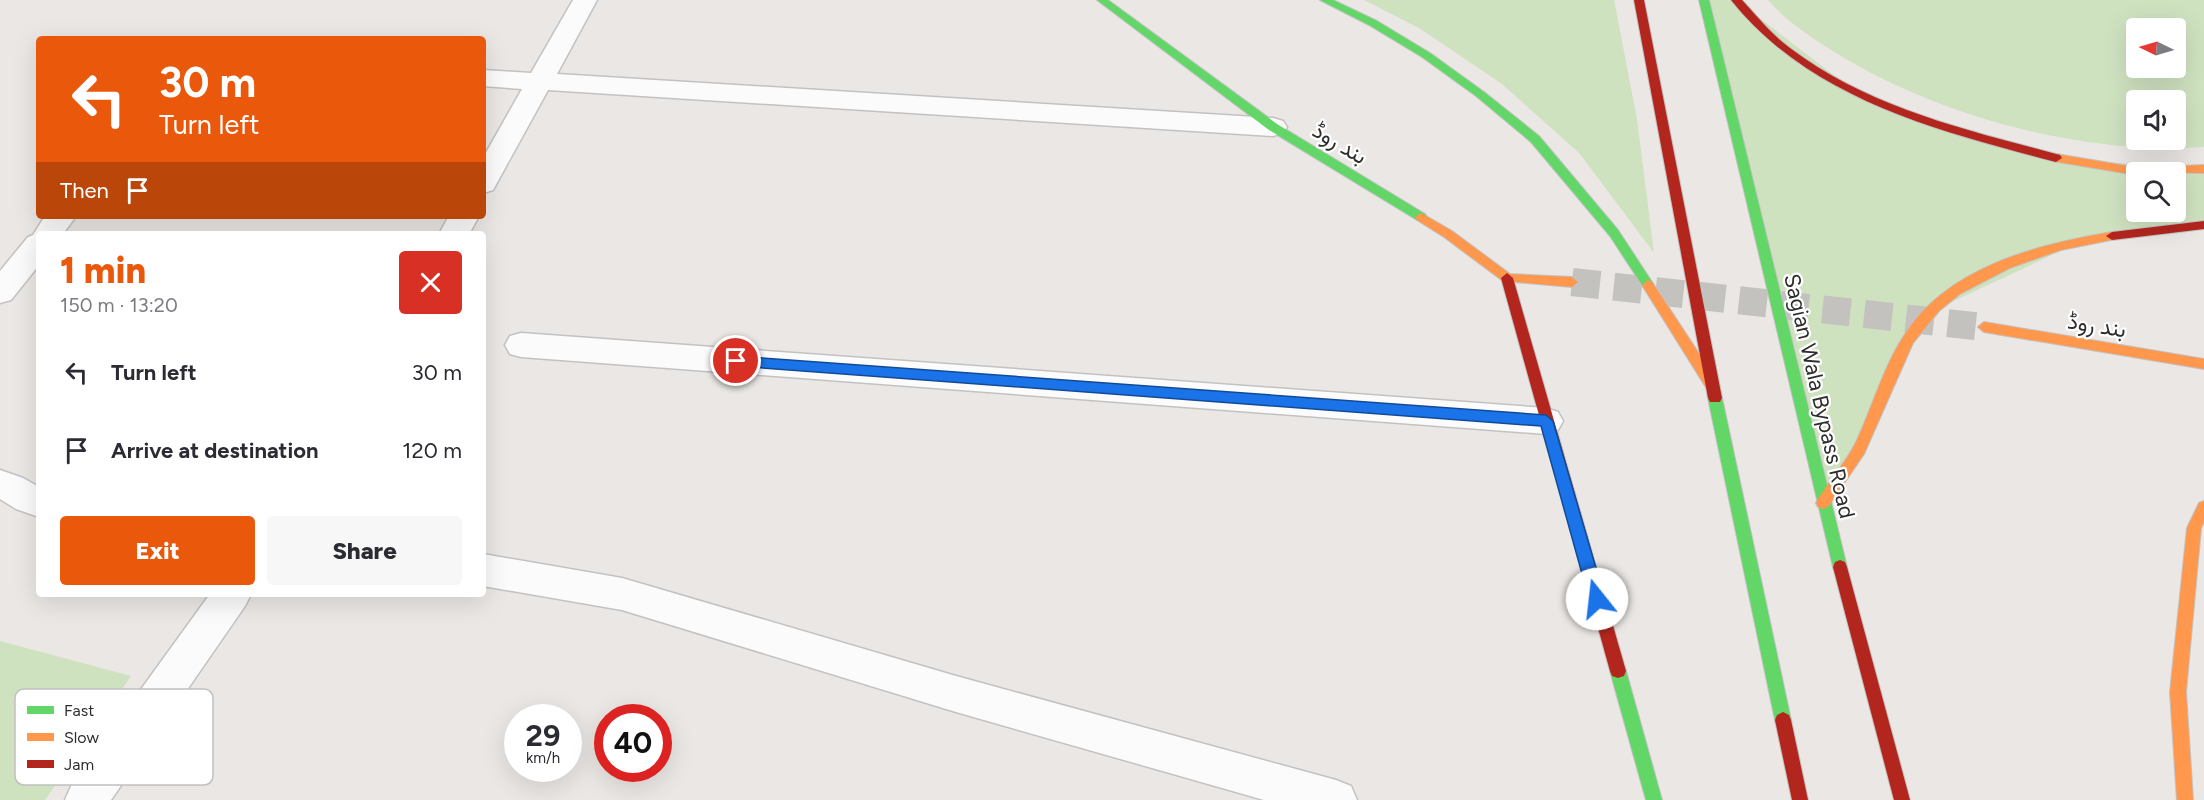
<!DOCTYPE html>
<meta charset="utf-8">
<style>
:root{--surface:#fff;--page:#f7f7f7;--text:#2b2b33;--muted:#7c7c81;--accent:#ea580c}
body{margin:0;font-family:Figtree,Vazirmatn,sans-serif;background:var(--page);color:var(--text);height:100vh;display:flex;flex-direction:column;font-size:22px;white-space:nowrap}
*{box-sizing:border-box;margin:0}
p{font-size:20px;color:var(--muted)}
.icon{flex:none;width:33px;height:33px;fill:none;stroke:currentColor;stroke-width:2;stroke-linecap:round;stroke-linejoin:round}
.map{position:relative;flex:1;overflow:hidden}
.drawer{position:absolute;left:36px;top:231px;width:450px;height:366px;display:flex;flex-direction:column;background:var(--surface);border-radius:6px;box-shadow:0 6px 24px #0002}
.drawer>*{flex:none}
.hud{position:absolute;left:36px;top:36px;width:450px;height:183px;border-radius:6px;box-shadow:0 6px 24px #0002;background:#ea580c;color:#fff;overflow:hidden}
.needle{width:39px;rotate:275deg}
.buttons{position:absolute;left:2126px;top:18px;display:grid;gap:12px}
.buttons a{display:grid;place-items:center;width:60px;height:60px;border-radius:6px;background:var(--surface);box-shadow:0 6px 24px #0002;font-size:30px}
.speed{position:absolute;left:504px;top:704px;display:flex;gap:12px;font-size:30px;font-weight:700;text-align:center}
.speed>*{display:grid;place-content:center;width:78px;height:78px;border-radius:50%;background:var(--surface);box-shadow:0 6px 24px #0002;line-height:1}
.speed small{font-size:15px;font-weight:400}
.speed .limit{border:9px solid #d22;background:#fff;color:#111}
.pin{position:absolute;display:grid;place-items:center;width:51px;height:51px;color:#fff;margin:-26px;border:3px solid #fff;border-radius:50%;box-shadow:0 2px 6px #0007}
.me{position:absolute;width:66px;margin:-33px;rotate:344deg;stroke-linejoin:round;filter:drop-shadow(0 0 4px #0008)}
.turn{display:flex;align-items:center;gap:21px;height:126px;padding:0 24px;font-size:27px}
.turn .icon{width:78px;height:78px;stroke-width:2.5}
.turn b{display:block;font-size:42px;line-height:51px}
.then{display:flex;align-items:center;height:57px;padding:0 24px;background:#0003;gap:12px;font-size:22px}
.round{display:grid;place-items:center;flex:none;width:63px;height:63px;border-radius:6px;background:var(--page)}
.summary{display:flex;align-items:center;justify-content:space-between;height:102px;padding:0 24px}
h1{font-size:36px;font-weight:800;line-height:45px;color:var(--accent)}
.primary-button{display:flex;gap:12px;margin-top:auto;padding:12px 24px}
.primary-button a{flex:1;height:69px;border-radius:6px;background:var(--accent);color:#fff;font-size:24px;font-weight:800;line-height:69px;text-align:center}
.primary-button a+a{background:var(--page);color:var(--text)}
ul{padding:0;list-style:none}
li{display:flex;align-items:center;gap:18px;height:78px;padding:0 24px}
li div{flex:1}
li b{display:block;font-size:22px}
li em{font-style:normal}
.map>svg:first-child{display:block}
.green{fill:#cfe2c0;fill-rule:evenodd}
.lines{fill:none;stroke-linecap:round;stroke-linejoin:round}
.secondary-tunnel{stroke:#c4c2bf;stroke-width:28;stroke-dasharray:28 14;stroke-linecap:butt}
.street-casing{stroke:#c3c2c2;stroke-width:3}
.fast-casing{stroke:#c3c2c2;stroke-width:2}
.slow-casing{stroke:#c3c2c2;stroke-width:2}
.jam-casing{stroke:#c3c2c2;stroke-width:2}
.street{fill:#fcfbfb;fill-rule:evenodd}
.fast{fill:#63d668;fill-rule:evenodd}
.slow{fill:#ff974d;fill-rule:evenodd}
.jam{fill:#b3261e;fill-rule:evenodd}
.route{fill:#1a73e8;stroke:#114b97;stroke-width:1.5}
.labels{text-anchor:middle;stroke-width:4.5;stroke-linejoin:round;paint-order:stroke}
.street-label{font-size:22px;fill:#2d2d2d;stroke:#fff}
.key{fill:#fff;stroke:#c0c0c0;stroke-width:1.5}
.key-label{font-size:16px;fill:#2d2d2d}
</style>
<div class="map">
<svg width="2204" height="800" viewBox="0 0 2204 800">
<rect width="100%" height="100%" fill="#eae7e4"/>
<path class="green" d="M1364 0H1614L1637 119 1654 253 1580 154 1502 84 1419 28Z
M1704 0H1736L1861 96 2059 159 2204 169V225L2084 240 1928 313 1825 499ZM2136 172H2175V212H2136Z
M1768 0H2204V147C2084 156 1938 116 1836 53 1812 38 1787 22 1768 0ZM2136 28H2175V68H2136ZM2136 100H2175V140H2136Z
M0 641 131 676 45 800H0Z"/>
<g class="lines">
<path class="secondary-tunnel" d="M1572 282 1984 327"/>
<g class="street-casing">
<path id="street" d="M573 0H597L557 74 1273 118 1283 121 1287 127 1283 133 1273 136 548 90 493 190 483 193V158L522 89 483 86V70L531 73Z
M45 216H76L63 234H39V265L11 300 0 303V271L28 237 33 235Z
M449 216H479L469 234H439Z
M521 333 1546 408 1558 412 1563 421 1558 430 1546 434 521 357 510 354 505 345 510 336Z
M0 470 23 478 39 487V517L16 509 0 499Z
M483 554 622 578 956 676 1336 780 1351 786 1357 800H1264L956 712 622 610 483 586Z
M210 594H251L245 606 111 800H65L71 786Z"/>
</g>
<g class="fast-casing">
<path id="fast" d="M1097 0H1108L1277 124 1425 214 1427 217 1425 220H1417L1269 130Z
M1320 0H1333L1377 21 1430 53 1484 92 1539 136 1618 230 1652 282 1654 285 1652 288H1644L1610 236 1531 142 1476 96 1422 57 1369 25Z
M1699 0H1709L1847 567 1845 572 1840 574 1835 572 1833 567Z
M1715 393 1720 394 1722 398 1791 720 1789 725 1783 728 1777 725 1775 720 1708 398 1710 394Z
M1618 664 1624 666 1626 671 1662 800H1646L1610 671 1612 666Z"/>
</g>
<g class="slow-casing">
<path id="slow" d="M2056 154 2140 168 2204 165V173L2136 172V175L2052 161V155Z
M1421 213 1452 231 1510 274 1572 277 1578 282 1572 287 1503 281 1444 237 1417 220 1415 217Z
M2112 232 2116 233 2118 236 2116 239 2061 250 2010 268 1960 294 1939 311 1913 343 1864 454 1828 507 1823 509 1818 507 1816 503 1818 499C1830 480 1846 462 1856 442 1873 406 1883 367 1905 334 1948 267 2038 244 2112 232Z
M1648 280 1652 282 1717 381 1719 385 1717 389H1707L1642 285Z
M1984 322 2204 359V369L1984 332 1978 327Z
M2204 501V522L2201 528 2186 692 2193 800H2177L2170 692 2187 528 2199 503Z"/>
</g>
<g class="jam-casing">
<path id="jam" d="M1634 0H1644L1722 398 1720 402H1710L1708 398Z
M1731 0H1742C1757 16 1772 35 1790 48 1869 108 1967 130 2060 155L2062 158 2056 162C1938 131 1810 99 1731 0Z
M2204 221V229L2112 240 2106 236 2112 232Z
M1507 273 1513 278 1626 671 1624 676 1618 678 1612 676 1610 671 1501 278Z
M1840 560 1845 562 1847 567 1910 800H1894L1833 567 1835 562Z
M1783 712 1789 715 1791 720 1808 800H1792L1775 720 1777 715Z"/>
</g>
<use href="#street" class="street"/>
<use href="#fast" class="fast"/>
<use href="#slow" class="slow"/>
<use href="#jam" class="jam"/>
</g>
<path class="route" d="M736 356 1546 415 1553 421 1605 599 1602 604 1597 606 1592 604 1589 599 1541 426 736 366 729 361Z"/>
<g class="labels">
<g class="street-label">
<text transform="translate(1340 143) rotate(31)" y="8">بند روڈ</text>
<text transform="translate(2097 325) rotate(9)" y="8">بند روڈ</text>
<text transform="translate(1820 396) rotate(77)" y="8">Sagian Wala Bypass Road</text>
</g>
</g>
<rect x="15" y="689" width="198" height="96" rx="9" class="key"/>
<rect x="27" y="706" width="27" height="8" fill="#63d668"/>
<rect x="27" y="733" width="27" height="8" fill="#ff974d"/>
<rect x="27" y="760" width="27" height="8" fill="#b3261e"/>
<g class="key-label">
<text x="64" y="716">Fast</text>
<text x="64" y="743">Slow</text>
<text x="64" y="770">Jam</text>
</g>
</svg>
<div class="buttons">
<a><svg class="needle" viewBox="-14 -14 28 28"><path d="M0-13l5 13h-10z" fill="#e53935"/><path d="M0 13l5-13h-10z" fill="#7c7c81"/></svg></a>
<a><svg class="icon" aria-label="sound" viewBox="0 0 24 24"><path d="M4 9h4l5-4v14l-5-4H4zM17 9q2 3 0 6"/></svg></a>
<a><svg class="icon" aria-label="search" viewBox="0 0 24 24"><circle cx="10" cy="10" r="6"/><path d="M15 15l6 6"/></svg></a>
</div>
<div class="speed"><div>29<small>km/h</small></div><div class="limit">40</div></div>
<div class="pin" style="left:736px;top:361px;background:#d93025"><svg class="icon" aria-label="arrive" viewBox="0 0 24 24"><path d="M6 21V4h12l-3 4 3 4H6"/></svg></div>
<svg class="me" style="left:1597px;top:599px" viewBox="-20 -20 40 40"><circle r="19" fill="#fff"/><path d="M0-13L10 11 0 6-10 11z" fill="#1a73e8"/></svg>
<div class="hud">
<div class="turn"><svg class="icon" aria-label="left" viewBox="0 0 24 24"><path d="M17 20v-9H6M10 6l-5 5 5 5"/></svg><div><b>30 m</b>Turn left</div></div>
<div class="then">Then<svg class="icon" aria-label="arrive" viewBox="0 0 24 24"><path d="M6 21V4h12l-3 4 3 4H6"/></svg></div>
</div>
<section class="drawer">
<div class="summary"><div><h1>1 min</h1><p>150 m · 13:20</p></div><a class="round" style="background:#d93025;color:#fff"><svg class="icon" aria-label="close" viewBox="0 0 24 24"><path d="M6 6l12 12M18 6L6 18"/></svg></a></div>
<ul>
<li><svg class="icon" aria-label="left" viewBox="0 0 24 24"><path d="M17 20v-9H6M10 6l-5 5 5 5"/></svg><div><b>Turn left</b></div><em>30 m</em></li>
<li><svg class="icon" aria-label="arrive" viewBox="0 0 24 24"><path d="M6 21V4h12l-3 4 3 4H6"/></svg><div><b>Arrive at destination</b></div><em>120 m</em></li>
</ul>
<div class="primary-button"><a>Exit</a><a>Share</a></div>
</section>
</div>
